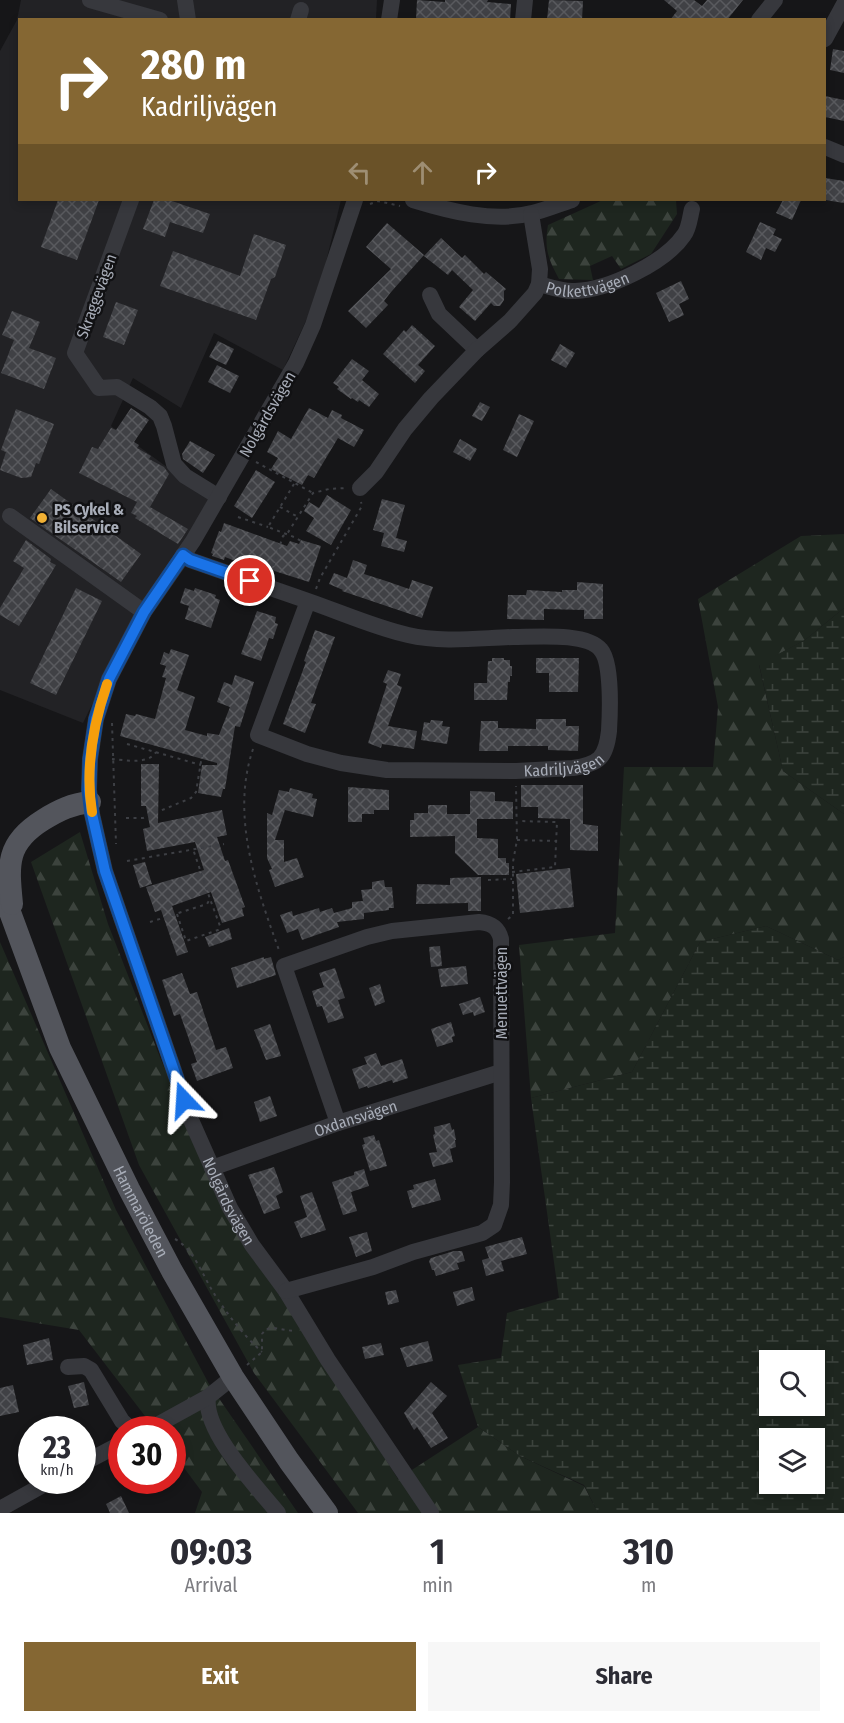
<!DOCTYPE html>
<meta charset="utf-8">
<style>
:root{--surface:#fff;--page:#f7f7f7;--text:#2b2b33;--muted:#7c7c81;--accent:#856733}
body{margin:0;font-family:"Fira Sans Condensed",sans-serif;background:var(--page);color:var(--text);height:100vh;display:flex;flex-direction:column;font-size:22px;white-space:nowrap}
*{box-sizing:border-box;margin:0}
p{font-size:20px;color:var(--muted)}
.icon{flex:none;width:33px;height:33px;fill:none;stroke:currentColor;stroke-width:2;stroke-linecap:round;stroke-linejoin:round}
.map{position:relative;height:1513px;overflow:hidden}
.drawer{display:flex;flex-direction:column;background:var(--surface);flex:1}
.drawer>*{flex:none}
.guide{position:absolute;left:18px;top:18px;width:808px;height:183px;border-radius:0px;box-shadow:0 3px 9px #0003;background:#856733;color:#fff;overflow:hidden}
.fabs{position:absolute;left:759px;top:1350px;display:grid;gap:12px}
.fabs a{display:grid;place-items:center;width:66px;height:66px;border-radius:0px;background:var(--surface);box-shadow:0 3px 9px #0003;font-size:30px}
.speed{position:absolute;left:18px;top:1416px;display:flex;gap:12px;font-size:30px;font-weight:700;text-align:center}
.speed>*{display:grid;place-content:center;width:78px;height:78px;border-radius:50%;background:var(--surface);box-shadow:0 3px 9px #0003;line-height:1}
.speed small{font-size:15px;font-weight:400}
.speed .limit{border:9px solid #d22;background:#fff;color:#111}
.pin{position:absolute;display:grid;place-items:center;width:51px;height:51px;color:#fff;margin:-26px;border:3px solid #fff;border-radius:50%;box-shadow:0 2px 6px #0007}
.me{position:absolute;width:66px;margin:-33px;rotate:340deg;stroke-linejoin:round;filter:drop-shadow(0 0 4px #0008)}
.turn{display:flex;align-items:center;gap:21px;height:126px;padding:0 24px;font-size:27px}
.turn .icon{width:78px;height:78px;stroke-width:2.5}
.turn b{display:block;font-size:42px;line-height:51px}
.lanes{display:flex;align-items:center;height:57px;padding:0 24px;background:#0003;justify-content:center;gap:30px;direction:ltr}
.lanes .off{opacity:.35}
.eta{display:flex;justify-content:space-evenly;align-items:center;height:102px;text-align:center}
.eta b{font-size:36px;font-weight:700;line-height:42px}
.button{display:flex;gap:12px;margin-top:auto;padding:12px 24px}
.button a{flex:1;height:69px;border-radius:0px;background:var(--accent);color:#fff;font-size:24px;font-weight:700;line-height:69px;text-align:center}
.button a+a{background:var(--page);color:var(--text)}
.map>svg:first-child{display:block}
.built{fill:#222225}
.forest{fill:url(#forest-firs)}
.wetland{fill:url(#wetland-marsh);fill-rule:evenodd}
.building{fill:url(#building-cross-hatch)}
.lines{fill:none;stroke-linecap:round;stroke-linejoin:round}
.path{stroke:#3d3f44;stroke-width:2;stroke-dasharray:3 4.5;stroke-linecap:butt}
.minor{stroke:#37383d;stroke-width:16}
.major{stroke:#53555c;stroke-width:22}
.route-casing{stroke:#114b97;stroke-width:15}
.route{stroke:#1a73e8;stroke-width:10}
.slow{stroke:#f59e0b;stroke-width:10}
.poi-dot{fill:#f2b134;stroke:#111113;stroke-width:2}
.labels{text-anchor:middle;stroke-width:5;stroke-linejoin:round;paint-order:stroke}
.street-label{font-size:16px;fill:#a8adb8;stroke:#111113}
.poi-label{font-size:16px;font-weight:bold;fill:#a8adb8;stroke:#111113;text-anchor:start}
</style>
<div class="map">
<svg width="844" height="1513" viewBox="0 0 844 1513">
<defs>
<pattern id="forest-firs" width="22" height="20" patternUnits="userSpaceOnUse" patternTransform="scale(1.5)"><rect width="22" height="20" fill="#1e261f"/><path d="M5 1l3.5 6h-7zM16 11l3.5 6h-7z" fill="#3c433d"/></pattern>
<pattern id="wetland-marsh" width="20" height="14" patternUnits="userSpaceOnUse" patternTransform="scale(1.5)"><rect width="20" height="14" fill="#1e261f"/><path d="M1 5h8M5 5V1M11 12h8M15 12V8" fill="none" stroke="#3c433d"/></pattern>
<pattern id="building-cross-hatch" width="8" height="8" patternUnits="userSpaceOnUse" patternTransform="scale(1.5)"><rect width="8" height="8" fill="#404145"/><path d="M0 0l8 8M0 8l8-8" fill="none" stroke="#595a5e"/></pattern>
</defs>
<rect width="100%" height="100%" fill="#161618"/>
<path class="built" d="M21 0H377L376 19 20 20V200H341L318 295 283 370 214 333 181 408 133 378 111 426 209 498 180 551 136 615 83 723 0 690V51L17 20Z"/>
<path class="forest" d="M603 200H676L677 214 651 254 621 269 612 256 590 266 593 280 559 279C548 259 544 248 548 225Z
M844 534V608L805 640 759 665 783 771 844 814V957L838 960 766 926 700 942 632 1072 531 1098 519 945 615 933 624 767H713L718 707 698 599 801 536Z
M80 832 108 924 161 1060 217 1191 398 1479 478 1427 520 1456 584 1486 598 1513H358L254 1373 139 1165 31 862Z
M0 942 116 1210 209 1384 298 1513H195L202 1492 173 1453 172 1430 155 1429 79 1330 0 1317Z"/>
<path class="wetland" d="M844 608V814L783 771 759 664 805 640Z
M766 926 838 960 844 957V1513H598L584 1485 520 1456 478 1427 458 1365 501 1358 507 1313 559 1298 531 1098 632 1072 700 942ZM770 1360H814V1406H770ZM770 1438H814V1484H770Z"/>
<path class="building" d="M417 0 445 2V0H488L487 2 511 4 510 20H416Z
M549 0 583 1 582 20H547Z
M664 0H694L702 6 707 0H743L727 20H670L677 11Z
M833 49 844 51V73L830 70Z
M825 96 844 100V121L825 117Z
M825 178 844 181V203L825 200Z
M58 200H99L77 260 41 247Z
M154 200H169L210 214 203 233 170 222 165 237 143 229Z
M783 200H801L792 220 776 213Z
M760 222 776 229 773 235 782 239 775 252 766 248 761 260 746 252Z
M387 223 424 255 391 292 384 301 388 305 366 328 348 311 391 269 366 247Z
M254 234 286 245 275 277 271 279 256 320 160 286 173 251 240 276Z
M441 238 462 258 465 255 484 274 486 272 506 289 504 291V300L500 306H494L491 303 475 321 459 307 473 290 452 270 448 275 424 256Z
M681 281 689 299 679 304 684 315 669 322 656 293Z
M116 302 138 310 124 345 103 337Z
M12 311 40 322 29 348 56 358 44 389 1 373 14 340 2 335Z
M412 325 435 346 418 365 425 371 415 383 383 354 404 330 406 332Z
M218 341 234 349 226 365 209 357Z
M560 344 575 353 566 368 551 360Z
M352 359 369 371 362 380 379 394 369 407 359 400 358 402 352 398 351 399 337 389 339 387 333 383Z
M217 365 239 376 230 393 208 382Z
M480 402 490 407 482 421 472 416Z
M131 408 149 420 134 442 139 445 137 448 151 456 149 459 164 467 169 474 150 507 188 529 178 544 135 518 137 516 131 513 137 502 79 473 92 447 98 449 111 428 116 430Z
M309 408 328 418 332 410 342 415 341 418 364 430 354 447 338 438 314 478 308 475 302 485 271 469 278 458 267 452 278 431 291 439Z
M16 409 54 424 39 464 36 463 31 477 21 478 0 470 6 452 1 450Z
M519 414 534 421 517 457 503 450Z
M460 439 477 449 470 461 453 452Z
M190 441 215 455 203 473 183 459 182 454Z
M256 470 275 482 252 518 234 506Z
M51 489 141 554 121 582 30 518Z
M327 495 351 510 331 545 306 531 314 518 304 511 309 502 319 508Z
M382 499 405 505 396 538 407 541 404 552 381 546 384 533 373 530Z
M224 523 287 546 290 541 299 544 301 540 321 546 309 582 262 567 260 572 248 568 249 566 225 557 224 560 212 556 213 554 211 553 219 531 221 532Z
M26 540 51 559 50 562 56 565 19 626 0 615V608L24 568 13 561Z
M353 560 367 565 364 574 386 581 409 589 412 580 433 587 422 618 342 591 343 590 329 584 334 573 347 578Z
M577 582 603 584V619H584V610L544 609V620L507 619 508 595H526L527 590 562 592V590H577Z
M76 588 102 601 56 695 30 683Z
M185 588 194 591 195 588 216 595 215 598 220 600 211 628 185 619 189 606 180 603Z
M257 611 276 617 275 623 278 624 273 639 269 638 261 661 241 654Z
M315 630 335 637 311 703 316 704 305 733 283 724 306 662 304 661Z
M171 649 189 655 177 690 195 697 185 730 207 736V733L219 735 230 707 217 702 224 682 232 685 235 675 254 682 240 727 235 726 225 789H223L221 797 198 793 202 765H217V763L120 736 126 714 135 716 136 714 155 719 166 678 162 677 166 666 160 664 164 652 169 654Z
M492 658H504V660H510V666H512V676H510V682H508L507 700H474V683H487L488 661H492Z
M536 658H579L578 692H549V673H536Z
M388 670 401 674 397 685 402 687 388 726 417 731 414 749 382 744 381 748 368 743 387 684 383 682Z
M536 719H566V726H579L578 751 548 750V746H508V751H479L481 721H498V728L536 729Z
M431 720 443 721 442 726 450 727 447 744 421 740 424 722 430 723Z
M141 764H159L158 823 222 810 227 835 217 837 225 861 228 860 245 907 242 908 244 916 222 923 211 892 172 906 188 952 177 956 161 910 155 912 146 887 204 870 195 842 147 851 143 829 150 827 146 806H141Z
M521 785H583V824L598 826V851L570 850V819L538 818V807H521Z
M348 787 389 790V810H374V814H362V822H348Z
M290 788 313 794 312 798 317 799 313 817 285 810 275 840H284V862L297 858 304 877 275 887 269 870 272 869 267 858V813L272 815 279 790 289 792Z
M470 791 495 792V801L513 802V819H477V838L498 839V858H506V863H509V875H478L455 853V836L410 837V820H414V813H428V805H447V814H470Z
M145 862 152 884 140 888 133 865Z
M570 868 574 907 520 913 516 874Z
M481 877V911H468V903L416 904 417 884 450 885V878Z
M384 880 385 887H392L394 908H389V910L364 913V919L337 922 339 927 302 940 298 929 287 933 280 915 292 911 293 916 319 908 320 912 332 908 334 913 352 908V902L363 901 361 890 372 889V882Z
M229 928 232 939 209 947 205 937Z
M440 946 442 966 431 967 429 947Z
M264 957V959L271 957 276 975 237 988 231 968Z
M466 966 468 984 441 987 438 969Z
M335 968 345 998 338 1000 344 1018 328 1023 322 1006 317 1007 312 991 324 987 319 973Z
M182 973 190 994 197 992 216 1050 226 1047 233 1068 197 1081 191 1064 197 1062 180 1014 174 1016 162 980Z
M380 984 385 1002 375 1006 369 988Z
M480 997 485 1012 474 1016 473 1012 463 1015 459 1004Z
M451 1022 455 1036 452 1037 453 1042 437 1047 431 1029Z
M270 1024 281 1056 266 1060 254 1030Z
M376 1053 381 1066 402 1059 408 1078 393 1083 392 1080 368 1088 367 1086 359 1089 352 1069 367 1064 364 1057Z
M270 1096 277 1116 260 1122 254 1102Z
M450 1123 452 1130 454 1129 456 1140H455L456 1147 450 1149 453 1162 433 1167 429 1153 437 1152 433 1135 435 1134 434 1127Z
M374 1135 376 1141 379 1140 387 1166 370 1171 362 1145 365 1144 363 1138Z
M274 1167 283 1192 276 1196 280 1208 264 1214 248 1175Z
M364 1169 369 1186 351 1192 357 1211 343 1215 332 1182 354 1175V1172Z
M435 1179 441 1200 412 1208 407 1191 414 1189 413 1185Z
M312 1192 326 1230 301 1238 294 1222 307 1217 300 1196Z
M367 1232 372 1251 356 1257 349 1237Z
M522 1237 527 1254 501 1261 504 1271 486 1276 482 1260 489 1258 485 1247Z
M454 1251H462L465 1261 457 1263 459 1269 436 1276 434 1270H432L429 1261 431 1258Z
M472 1287 475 1300 457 1306 453 1292Z
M396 1290 399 1302 388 1305 385 1292Z
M49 1338 53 1360 27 1365 23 1345Z
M428 1341 433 1361 407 1367 400 1348Z
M381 1343 384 1355 365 1359 362 1347Z
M84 1382 89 1405 74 1408 68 1386Z
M431 1382 447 1396 432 1413 448 1438 431 1448 417 1427 414 1430 404 1413Z
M13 1385 19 1412 0 1416V1388Z
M121 1496 129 1513H110L106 1504Z"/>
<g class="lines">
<path class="path" d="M370 204 378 201 400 206
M256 462 313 493
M294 484 268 527 294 537 303 542V547
M280 507 298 517
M238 517 268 527
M271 573 283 536 287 534 313 493 329 489 347 488
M316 589 320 578 362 506 361 502
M112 723 116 844
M127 744 201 765
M253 749C230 817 257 889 280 953
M112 759C125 760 148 765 156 752
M126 818H143L191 798 196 792 205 737
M517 840 556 841
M127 861 224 844
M512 872 555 867 557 822 518 821
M488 880 512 879
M177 914 186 941 218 930 220 926 210 899
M508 919 513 915V862L517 840 516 786
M150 922 207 904 210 899 193 849
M175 1239C195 1250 203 1277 215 1295 228 1315 244 1336 262 1352
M247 1365 262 1352V1334L266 1329 274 1328 293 1331"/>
<g class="minor">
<path d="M90 0 160 20"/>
<path d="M185 0 188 20"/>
<path d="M298 20 301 10"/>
<path d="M389 20 392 0"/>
<path d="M523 20 525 0"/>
<path d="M759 20 775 0"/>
<path d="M825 39 844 4"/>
<path d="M825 147 844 155"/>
<path d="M131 200 75 353 99 388 117 387 150 407 160 416 164 426 174 464 185 476 219 497"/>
<path id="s1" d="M355 200 313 325 296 363 193 541 144 612 109 679 96 719 90 759 89 790 92 814 105 871 191 1120 230 1208 252 1245 286 1291 328 1360 431 1513"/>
<path d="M413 200C449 211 494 223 532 213 546 210 559 204 572 200"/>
<path id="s2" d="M539 284C550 287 563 292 575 291 608 290 665 263 684 235 689 229 690 217 692 209"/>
<path d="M430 295 439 314 477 350"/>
<path d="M360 488 376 472 405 429 431 398 477 350 510 321 535 293 539 284 540 269 531 214"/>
<path d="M10 516 144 612"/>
<path id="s3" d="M183 555 190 560 308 601 258 735 307 754 341 763 387 770 516 771 573 768C599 764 606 758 609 731 610 714 612 663 601 650 587 632 535 637 513 637 479 638 442 643 408 635 376 628 340 612 308 601"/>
<path id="s4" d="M212 1168 338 1123 501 1072"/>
<path d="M286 1291 373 1267 413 1252 482 1233 494 1225 501 1205 502 1182 501 939C498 927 491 923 479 922L392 931 367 937 284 966 338 1123"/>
<path d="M68 1367 84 1366 91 1370 122 1421 132 1430"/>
<path d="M208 1397C203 1431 257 1487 278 1513"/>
<path d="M148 1430 208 1397 233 1377"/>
<path d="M82 1464 122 1443"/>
<path d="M0 1509 52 1480"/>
</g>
<g class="major">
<path id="s5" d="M0 885 60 1048 129 1189 172 1271 233 1377 289 1461 327 1513"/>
<path d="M12 904C8 864 6 843 43 820 59 810 72 804 90 802"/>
</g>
</g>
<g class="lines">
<g class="route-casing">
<path id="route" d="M184 1100 105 871 92 814 89 790 90 759 96 719 109 679 144 612 183 555 190 560 250 581"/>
</g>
<use href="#route" class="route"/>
<path class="slow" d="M92 812C85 769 93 725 107 684"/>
</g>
<circle class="poi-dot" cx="42" cy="518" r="6"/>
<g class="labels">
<g class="street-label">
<text dy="6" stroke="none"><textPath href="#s2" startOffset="50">Polkettvägen</textPath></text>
<text transform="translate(96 296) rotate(-70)" y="6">Skraggevägen</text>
<text transform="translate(267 414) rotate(-60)" y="6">Nolgårdsvägen</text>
<text dy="6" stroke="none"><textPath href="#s3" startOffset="588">Kadriljvägen</textPath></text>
<text transform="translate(501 993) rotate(-90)" y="6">Menuettvägen</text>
<text dy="6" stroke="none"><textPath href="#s4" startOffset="152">Oxdansvägen</textPath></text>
<text dy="6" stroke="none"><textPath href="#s1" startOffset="1090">Nolgårdsvägen</textPath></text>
<text dy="6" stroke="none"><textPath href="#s5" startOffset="356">Hammaröleden</textPath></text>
</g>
<g class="poi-label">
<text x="54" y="515">PS Cykel &amp;<tspan x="54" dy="18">Bilservice</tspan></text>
</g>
</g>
</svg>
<div class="fabs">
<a><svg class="icon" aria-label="search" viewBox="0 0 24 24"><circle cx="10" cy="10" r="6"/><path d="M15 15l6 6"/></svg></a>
<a><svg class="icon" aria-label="layers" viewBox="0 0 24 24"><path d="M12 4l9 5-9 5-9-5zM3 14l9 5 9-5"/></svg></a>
</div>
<div class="speed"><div>23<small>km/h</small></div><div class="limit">30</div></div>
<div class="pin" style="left:250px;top:581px;background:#d93025"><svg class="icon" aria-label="arrive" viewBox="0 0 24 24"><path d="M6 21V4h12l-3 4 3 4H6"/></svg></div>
<svg class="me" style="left:184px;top:1100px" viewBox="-20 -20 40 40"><path d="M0-17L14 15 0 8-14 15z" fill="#1a73e8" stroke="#fff" stroke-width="4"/></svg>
<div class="guide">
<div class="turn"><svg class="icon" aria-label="right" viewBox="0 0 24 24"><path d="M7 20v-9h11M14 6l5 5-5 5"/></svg><div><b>280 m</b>Kadriljvägen</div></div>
<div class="lanes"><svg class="icon off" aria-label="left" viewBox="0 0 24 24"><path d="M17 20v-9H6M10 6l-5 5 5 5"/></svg><svg class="icon off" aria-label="ahead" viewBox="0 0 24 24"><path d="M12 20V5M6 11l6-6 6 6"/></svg><svg class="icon" aria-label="right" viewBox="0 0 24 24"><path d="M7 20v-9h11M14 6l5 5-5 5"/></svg></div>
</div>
</div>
<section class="drawer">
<div class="eta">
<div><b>09:03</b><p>Arrival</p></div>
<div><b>1</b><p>min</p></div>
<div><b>310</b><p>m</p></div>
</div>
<div class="button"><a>Exit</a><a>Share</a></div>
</section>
